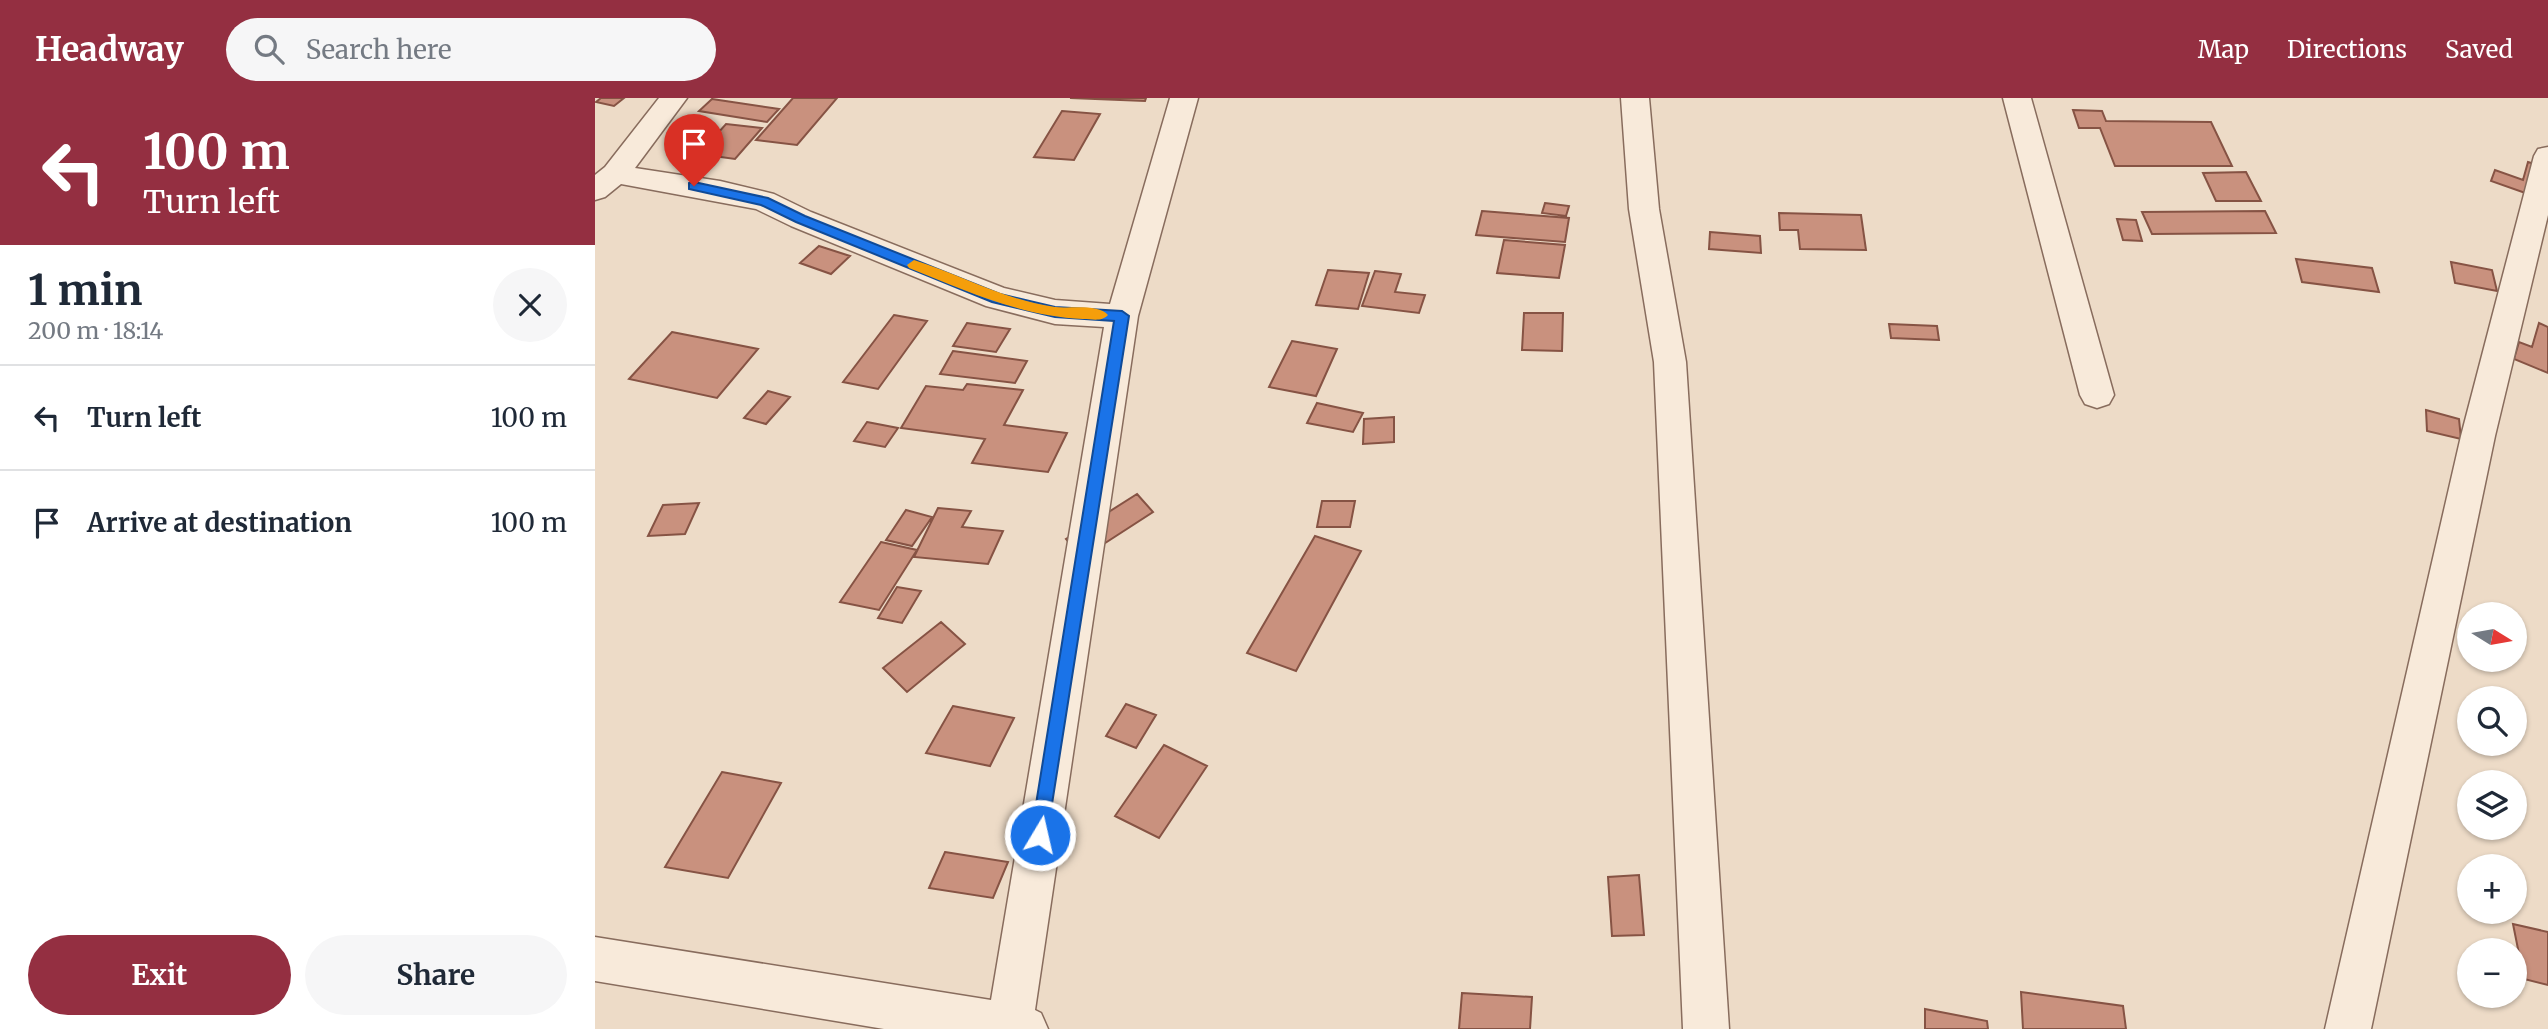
<!DOCTYPE html>
<meta charset="utf-8">
<style>
:root{--surface:#fff;--page:#f6f6f7;--text:#1f2937;--muted:#747a83;--line:#e0e1e3;--accent:#942f41}
body{margin:0;font-family:Merriweather,serif;background:var(--page);color:var(--text);height:100vh;display:flex;flex-direction:column;font-size:26px;white-space:nowrap}
*{box-sizing:border-box;margin:0}
p{font-size:23px;color:var(--muted)}
.icon{flex:none;width:38px;height:38px;fill:none;stroke:currentColor;stroke-width:2;stroke-linecap:round;stroke-linejoin:round}
.map{position:relative;flex:1;overflow:hidden}
.side{display:flex;flex-direction:column;background:var(--surface);width:595px}
.side>*{flex:none}
.banner{background:#942f41;color:#fff;overflow:hidden}
.needle{width:46px;rotate:101deg}
.buttons{position:absolute;left:1862px;top:504px;display:grid;gap:14px}
.buttons a{display:grid;place-items:center;width:70px;height:70px;border-radius:50%;background:var(--surface);box-shadow:0 2px 5px #0004;font-size:35px}
.pin{position:absolute;display:grid;place-items:center;width:60px;height:60px;color:#fff;margin:-72px -30px;border-radius:50% 50% 50% 0;rotate:-45deg;box-shadow:0 0 7px #0007}
.pin .icon{rotate:45deg}
.me{position:absolute;width:77px;margin:-38px;rotate:9deg;stroke-linejoin:round;filter:drop-shadow(0 0 5px #0008)}
.turn{display:flex;align-items:center;gap:24px;height:147px;padding:0 28px;font-size:32px}
.turn .icon{width:91px;height:91px;stroke-width:2.5}
.turn b{display:block;font-size:49px;line-height:60px}
.round{display:grid;place-items:center;flex:none;width:74px;height:74px;border-radius:37px;background:var(--page)}
.summary{display:flex;align-items:center;justify-content:space-between;height:119px;padding:0 28px}
h1{font-size:42px;font-weight:700;line-height:52px}
.action{display:flex;gap:14px;margin-top:auto;padding:14px 28px}
.action a{flex:1;height:80px;border-radius:42px;background:var(--accent);color:#fff;font-size:28px;font-weight:700;line-height:80px;text-align:center}
.action a+a{background:var(--page);color:var(--text)}
ul{padding:0;list-style:none}
li{display:flex;align-items:center;gap:21px;height:105px;padding:0 28px;border-top:2px solid var(--line)}
li div{flex:1}
li b{display:block;font-size:26px}
li em{font-style:normal}
header{display:flex;align-items:center;gap:42px;box-sizing:border-box;height:98px;padding:0 35px;background:var(--accent);color:#fff}
header strong{font-size:33px}
nav{display:flex;gap:38px;margin-inline-start:auto;font-size:24px}
.search{width:490px;height:63px;background:var(--page);display:flex;align-items:center;gap:18px;box-sizing:border-box;padding:0 24px;border-radius:38px;color:var(--muted);font-size:26px}
main{display:flex;flex:1;min-height:0}
.map>svg:first-child{display:block}
.building{fill:#c9917e;stroke:#865344;stroke-width:2}
.lines{fill:none;stroke-linecap:round;stroke-linejoin:round}
.minor-casing{stroke:#886c5d;stroke-width:3}
.minor{fill:#f8eada;fill-rule:evenodd}
.route{fill:#1a73e8;stroke:#114b97;stroke-width:2}
.slow{fill:#f59e0b}
</style>
<header>
<strong>Headway</strong>
<div class="search"><svg class="icon" aria-label="search" viewBox="0 0 24 24"><circle cx="10" cy="10" r="6"/><path d="M15 15l6 6"/></svg>Search here</div>
<nav><a>Map</a><a>Directions</a><a>Saved</a></nav>
</header>
<main>
<section class="side">
<div class="banner">
<div class="turn"><svg class="icon" aria-label="left" viewBox="0 0 24 24"><path d="M17 20v-9H6M10 6l-5 5 5 5"/></svg><div><b>100 m</b>Turn left</div></div>
</div>
<div class="summary"><div><h1>1 min</h1><p>200 m · 18:14</p></div><a class="round"><svg class="icon" aria-label="close" viewBox="0 0 24 24"><path d="M6 6l12 12M18 6L6 18"/></svg></a></div>
<ul>
<li><svg class="icon" aria-label="left" viewBox="0 0 24 24"><path d="M17 20v-9H6M10 6l-5 5 5 5"/></svg><div><b>Turn left</b></div><em>100 m</em></li>
<li><svg class="icon" aria-label="arrive" viewBox="0 0 24 24"><path d="M6 21V4h12l-3 4 3 4H6"/></svg><div><b>Arrive at destination</b></div><em>100 m</em></li>
</ul>
<div class="action"><a>Exit</a><a>Share</a></div>
</section>
<div class="map">
<svg width="1953" height="931" viewBox="0 0 1953 931">
<rect width="100%" height="100%" fill="#eddbc7"/>
<path class="building" d="M6 0H29L19 8 1 4Z
M198 0H242L202 47 161 42Z
M475 0H551L550 3Z
M117 1 184 11 172 24 104 13Z
M1478 12 1507 13 1511 23 1616 24 1637 68H1520L1505 30H1484Z
M467 13 505 16 479 62 439 59Z
M131 26 167 30 140 61 104 56Z
M1933 64 1953 70V103L1896 83 1900 72 1928 82Z
M1651 74 1666 103H1621L1608 75Z
M950 105 974 108 971 118 947 115Z
M887 113 974 120 970 144 881 137Z
M1670 113 1681 135 1557 136 1547 114Z
M1184 115 1266 117 1271 152 1205 151 1203 132H1185Z
M1522 121 1541 122 1547 143 1528 142Z
M1115 134 1165 138 1166 155 1114 151Z
M909 142 970 147 964 180 902 175Z
M224 148 255 158 236 176 205 165Z
M1701 161 1777 170 1784 194 1707 184Z
M1856 164 1897 172 1902 193 1860 185Z
M733 172 774 175 763 211 721 207Z
M780 173 806 176 800 194 830 197 824 215 767 208Z
M929 215H968L967 253 927 252Z
M299 217 332 223 283 291 248 284Z
M372 225 415 231 401 254 358 248Z
M1944 225 1953 229V275L1919 261 1924 244 1937 249Z
M1294 226 1342 228 1344 242 1296 240Z
M77 234 163 251 122 300 34 281Z
M697 243 742 251 721 298 674 289Z
M358 253 432 263 420 285 345 276Z
M372 286 428 292 409 327 472 335 453 374 377 365 390 341 306 330 331 288 368 292Z
M173 293 195 299 171 326 149 320Z
M722 305 768 315 758 334 712 325Z
M1831 312 1864 321 1866 341 1832 333Z
M799 319V344L768 346 769 321Z
M272 324 303 330 290 349 259 343Z
M542 396 558 414 487 460 471 441Z
M727 403H760L755 429H722Z
M104 405 90 436 53 438 68 407Z
M343 410 376 413 367 429 408 433 393 466 319 459Z
M311 412 337 419 317 448 291 442Z
M720 438 766 453 701 573 652 555Z
M286 444 322 452 284 512 245 504Z
M302 489 326 493 307 525 283 520Z
M346 524 370 546 312 594 288 570Z
M531 606 561 617 541 650 511 638Z
M358 608 419 620 395 668 331 655Z
M569 647 612 668 564 740 520 718Z
M127 674 186 685 133 780 70 769Z
M350 754 413 764 398 800 334 790Z
M1044 777 1049 837 1017 838 1013 779Z
M1918 826 1953 834V887L1929 881Z
M1426 894 1528 908 1531 931H1428Z
M867 895 937 899 935 931H864Z
M1330 911 1392 923 1393 931H1330Z"/>
<g class="lines">
<g class="minor-casing">
<path id="minor" d="M64 0H92L40 70 125 83 179 96 216 114 409 190 460 202 515 206 575 0H603L543 218 440 912 446 915 453 931H289L0 883V839L396 902 509 229 460 226 391 208 196 128 161 111 26 86 10 99 0 102V77L10 69Z
M1026 0H1054L1064 111 1091 264 1134 931H1088L1059 264 1034 111Z
M1408 0H1436L1519 297 1514 306 1502 310 1490 306 1485 297Z
M1953 49V117L1900 338 1776 931H1730L1866 338 1939 58 1943 51Z"/>
</g>
<use href="#minor" class="minor"/>
</g>
<path class="route" d="M99 84 173 100 210 118 405 196 460 209 527 213 534 218 451 744 445 746 438 744 436 737 519 223 460 219 397 204 201 124 166 107 94 91V85Z"/>
<path class="slow" d="M319 162C366 177 410 202 460 209 474 211 503 205 513 217 507 224 497 221 488 221 426 218 371 193 314 170L312 167Z"/>
</svg>
<div class="buttons">
<a><svg class="needle" viewBox="-14 -14 28 28"><path d="M0-13l5 13h-10z" fill="#e53935"/><path d="M0 13l5-13h-10z" fill="#747a83"/></svg></a>
<a><svg class="icon" aria-label="search" viewBox="0 0 24 24"><circle cx="10" cy="10" r="6"/><path d="M15 15l6 6"/></svg></a>
<a><svg class="icon" aria-label="layers" viewBox="0 0 24 24"><path d="M12 4l9 5-9 5-9-5zM3 14l9 5 9-5"/></svg></a>
<a>+</a>
<a>−</a>
</div>
<div class="pin" style="left:99px;top:88px;background:#d93025"><svg class="icon" aria-label="arrive" viewBox="0 0 24 24"><path d="M6 21V4h12l-3 4 3 4H6"/></svg></div>
<svg class="me" style="left:445px;top:737px" viewBox="-20 -20 40 40"><circle r="17" fill="#1a73e8" stroke="#fff" stroke-width="3"/><path d="M0-11L8 9 0 5-8 9z" fill="#fff"/></svg>
</div>
</main>
